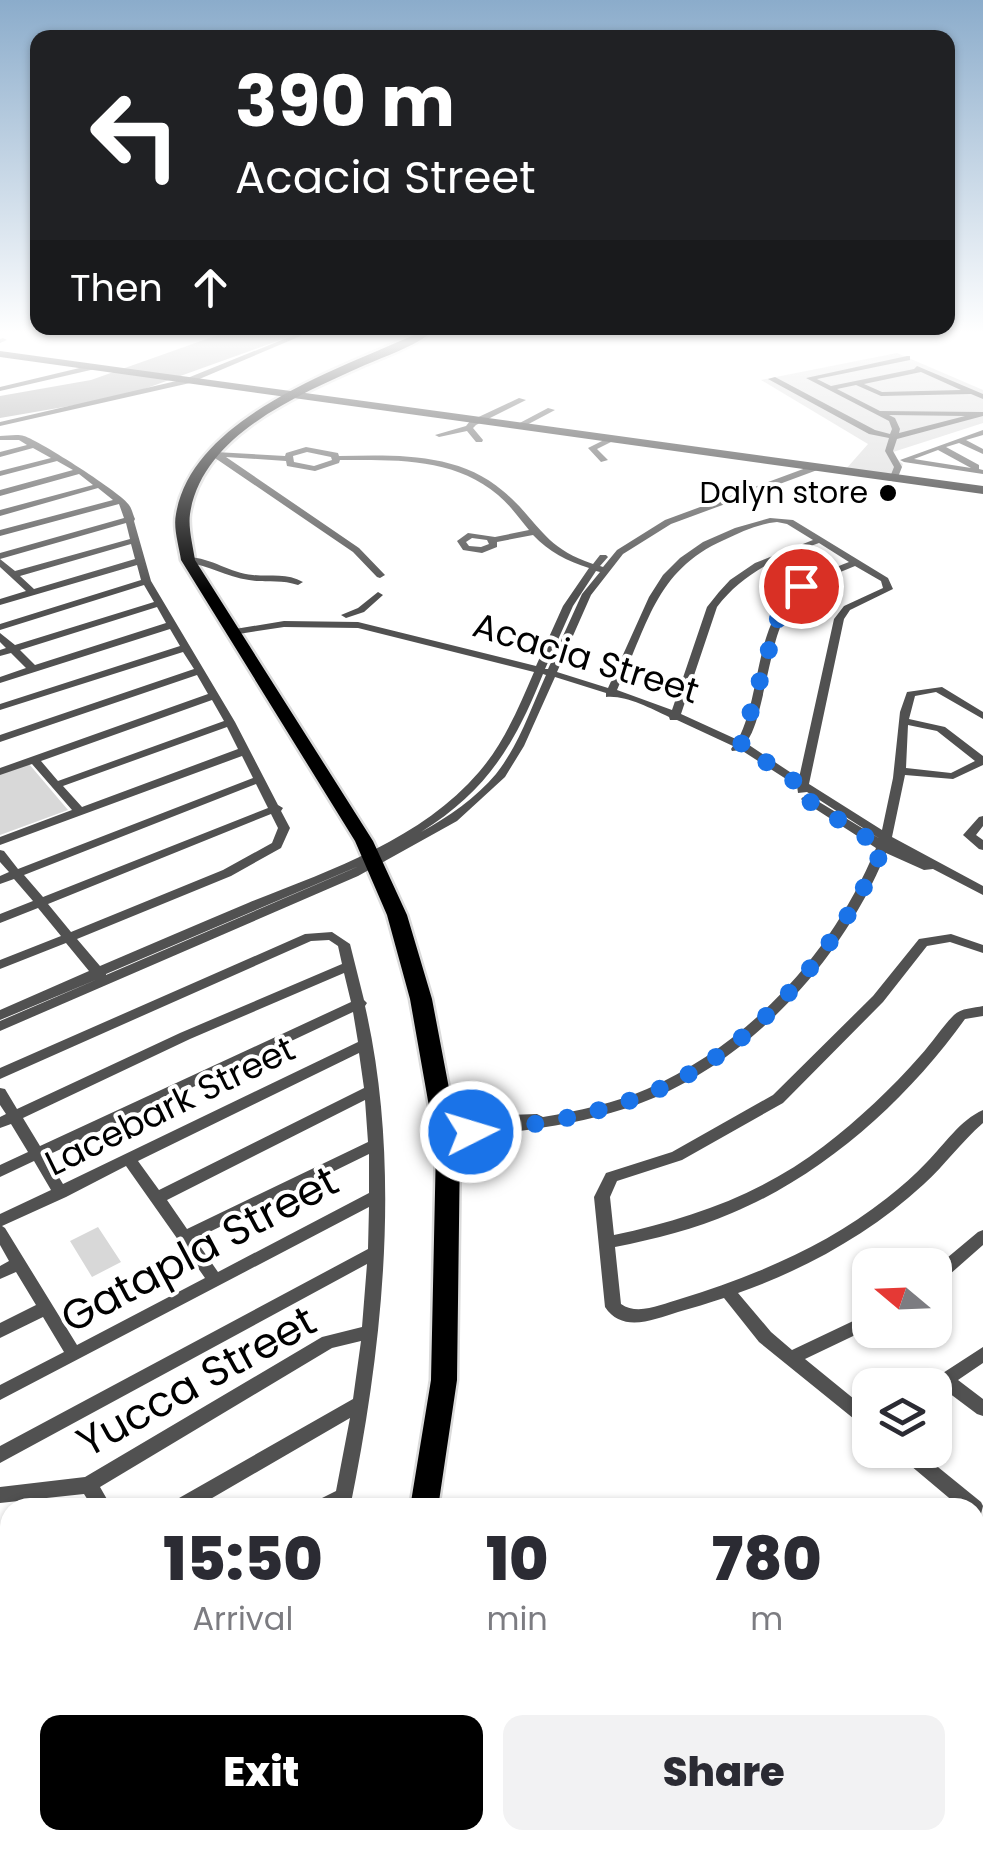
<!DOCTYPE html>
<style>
:root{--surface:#fff;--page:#f2f2f3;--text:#2b2b33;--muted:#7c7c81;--accent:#000}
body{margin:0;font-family:Poppins,sans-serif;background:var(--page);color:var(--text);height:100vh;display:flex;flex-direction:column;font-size:38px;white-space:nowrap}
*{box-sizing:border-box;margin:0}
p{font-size:32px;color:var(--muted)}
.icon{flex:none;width:55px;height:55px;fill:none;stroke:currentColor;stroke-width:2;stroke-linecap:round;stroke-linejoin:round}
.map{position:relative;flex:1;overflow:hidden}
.sheet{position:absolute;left:0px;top:1498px;width:985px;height:352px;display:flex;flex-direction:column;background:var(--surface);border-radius:30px 30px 0 0;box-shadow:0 2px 8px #0004}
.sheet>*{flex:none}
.guide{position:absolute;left:30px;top:30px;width:925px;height:305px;border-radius:20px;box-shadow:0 2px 8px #0004;background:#202124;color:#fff;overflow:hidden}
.needle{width:65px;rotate:289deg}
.fabs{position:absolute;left:852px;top:1248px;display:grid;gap:20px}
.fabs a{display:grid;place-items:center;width:100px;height:100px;border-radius:20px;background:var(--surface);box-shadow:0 2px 8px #0004;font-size:50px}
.pin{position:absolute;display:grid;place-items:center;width:85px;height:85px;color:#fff;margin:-42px;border:5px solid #fff;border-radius:50%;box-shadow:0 2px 10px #0007}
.me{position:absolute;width:110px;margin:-55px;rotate:85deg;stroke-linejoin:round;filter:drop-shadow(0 0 8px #0008)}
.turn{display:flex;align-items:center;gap:35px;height:210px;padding:0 40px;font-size:45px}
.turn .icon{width:130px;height:130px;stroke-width:2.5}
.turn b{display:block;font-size:70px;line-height:85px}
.then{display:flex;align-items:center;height:95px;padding:0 40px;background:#0003;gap:20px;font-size:38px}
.eta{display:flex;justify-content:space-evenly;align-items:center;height:170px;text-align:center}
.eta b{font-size:60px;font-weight:800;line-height:70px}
.primary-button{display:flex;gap:20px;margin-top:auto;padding:20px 40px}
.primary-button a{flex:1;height:115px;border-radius:20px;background:var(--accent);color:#fff;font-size:40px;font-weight:800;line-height:115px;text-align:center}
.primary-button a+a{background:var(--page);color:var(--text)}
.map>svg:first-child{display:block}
.green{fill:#d8d8d8}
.water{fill:#9f9f9f}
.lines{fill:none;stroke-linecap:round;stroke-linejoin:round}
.trunk-casing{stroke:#dbdbdb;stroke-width:5}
.minor{fill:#515151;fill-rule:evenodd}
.secondary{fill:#1e1e1e;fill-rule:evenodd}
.trunk{fill:#000;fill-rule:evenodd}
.route{stroke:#1a73e8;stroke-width:18;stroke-dasharray:0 32.4}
.poi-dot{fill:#000;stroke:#fff;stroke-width:4}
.labels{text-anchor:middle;stroke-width:8;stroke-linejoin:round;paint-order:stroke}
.far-poi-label{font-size:30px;fill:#000;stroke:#fff;text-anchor:end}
.street-label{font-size:35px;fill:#000;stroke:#fff}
.near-street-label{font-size:42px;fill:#000;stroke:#fff}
</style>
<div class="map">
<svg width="983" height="1849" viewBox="0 0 983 1849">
<rect width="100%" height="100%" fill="#fff"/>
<path class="green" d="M897 353 983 390V423L890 453 903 464 898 476 846 469 868 444 761 380Z
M29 764 68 810 0 835V774Z
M98 1227 121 1262 92 1277 70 1241Z"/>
<path class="water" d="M218 335H294L122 397 0 418V396L91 380Z
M0 1764 10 1778V1840H52L58 1849H0Z"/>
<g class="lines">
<g class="trunk-casing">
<path id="trunk" d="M414 335H428C410 348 386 356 365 365 301 394 202 434 190 514 188 528 193 546 195 560L373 841 407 915 432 999 460 1146 457 1380 438 1508H410L431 1380 436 1146 410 999 387 915 355 841 181 560C179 546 173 528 176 514 192 418 336 370 414 335Z
M325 1840H380L378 1849H322Z"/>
</g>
<path class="minor" d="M294 335H303L190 383 0 426V422L185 379Z
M0 339 3 338 7 340 0 343Z
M907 356H910V360L817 379 831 386 914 369 917 366 983 394V399L971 394 881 396 856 385 837 389 880 411 983 412V416L897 439 893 451 902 467 898 477 894 480 890 477 894 467 885 451 889 438 869 434 768 379 775 377 875 430 890 434 892 429 889 421 806 378ZM921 372 961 390 882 392 864 384ZM889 415 965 416 899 433 900 429 895 418Z
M92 365 96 367 95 369 0 391V387Z
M519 398 526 400 476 425 473 428 483 440 482 442H476L467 431 439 437 435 435 466 426 470 421Z
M548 408 555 410 521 428 514 426Z
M983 430V435L966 440 983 449V454L959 443 946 447 979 465V469L983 470V474L904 462 900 460ZM938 450 971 468 914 459Z
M0 436C7 436 17 434 24 436 40 441 123 494 129 505 132 509 133 515 135 519L134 521 151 581 235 722 278 805 283 808 281 811 290 828 281 848 231 876 77 939 100 966C149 945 198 924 248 903 328 871 421 840 479 772 504 743 519 707 534 672L358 628 284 627 232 635 229 634V630L284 621 358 622 536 666 563 606 589 568C567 561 549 552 533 535L497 542V547L482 553 463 550 457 541 468 533 495 537 529 530C519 518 510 505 498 495 454 457 394 460 340 460L339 463 315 471 287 466 286 461 226 457 359 548 385 575 380 578 377 577 353 552 212 456V452H215L285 456 286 453 306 447 338 453 339 456C395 455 458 452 503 491 539 521 542 547 593 564L600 555H606L608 557 600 566 603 567 617 550 665 520 814 465H820V469L671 524 623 554 591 595 557 672 608 688 649 597 663 575 680 558 703 542 735 528 770 518 793 520 888 578 893 589 850 610 844 619 809 784 882 830 893 778 900 712 907 692 942 687 983 712V719L936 692 915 696 909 719 945 727 983 756V765L953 779 905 775 892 837 983 886V895L933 869 924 870 886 853C844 956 759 1052 656 1097 591 1125 517 1132 447 1139L442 1138 440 1134 442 1130 476 1126 441 1125 439 1121 441 1117 537 1114 543 1117C578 1111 615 1103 647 1089 751 1043 833 952 876 848L803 801 801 799 803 797H811L880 839 807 792 798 793 797 786 741 750 732 751 731 749 733 746 677 720H670L669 717C650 708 626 695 606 697V693L555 677 524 746 505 777 457 821 358 876 0 1031V1021L98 979 0 1020V1010L89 971 66 943 0 969V960L61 936 38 908 0 923V914L33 901 14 879 0 884V876L9 872 0 862V850L4 851 18 869 253 778 242 756 0 845V837L72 810 32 764 0 775V768L208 694 197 675 0 742V735L194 669 183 652 0 710V704L180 646 170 629 0 683V677L26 668 11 653 0 656V650L6 648 0 642V633L15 645 154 602 144 585 0 630V624L141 580 137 565 0 605V599L26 591 0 567V559L15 571 130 539 126 523 0 559V553L124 518 119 504 0 536V530L113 500 98 488 0 516V510L93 485 79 474 0 496V490L73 470 57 461 0 476V471L51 458 33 448 0 457V452L27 445 19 440H0ZM307 452 331 457 332 460 314 466 294 462 293 456ZM777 522 787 524 813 540 755 563 730 580 719 592 707 607 672 710 617 690C648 627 654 571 724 540 741 532 758 524 777 522ZM472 538 487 540 489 544 481 547 469 546 466 542ZM819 543 849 562C832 569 813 575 799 586 753 623 763 691 738 740L681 714 717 607C743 573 778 557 819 543ZM131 544 135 559 34 589 20 576ZM855 566 881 581 883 588 844 606 834 619 799 778 746 743C755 730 758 715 762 699 781 623 775 597 855 566ZM596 571 600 572 582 594 548 669H545L573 606ZM157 607 166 623 35 665 20 650ZM543 674 546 675C531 708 519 745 496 774 476 798 448 817 421 832 487 791 515 744 543 674ZM212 700 224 721 58 781 41 761ZM908 725 937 731 975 761 951 773 906 768ZM227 727 238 749 82 807 63 786ZM256 784 268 808 43 897 24 875ZM271 814 278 828 272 843 223 870 71 932 48 904ZM359 866 350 870 106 975V974Z
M610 437 617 439 597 449 608 460 601 462 588 448Z
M188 557C212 558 230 573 253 575 271 577 287 573 303 582L298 585C281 579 266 583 249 580 226 577 209 565 185 562L183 560Z
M378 592 383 595 364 612 346 618 341 615 358 608Z
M983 816V826L976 835 983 840V850L979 849 963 835 979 817Z
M332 932 350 944 364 1000 367 1003 365 1006C402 1167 383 1346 350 1508H311L314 1502 336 1491 350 1418 195 1508H169L172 1502 353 1399 361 1341 332 1348 100 1487 112 1508H93L84 1494 0 1503V1487L85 1477 322 1337 362 1327 367 1264 0 1463V1446L368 1249 369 1207 0 1400V1385L64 1352 43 1317 0 1338V1323L36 1305 16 1272 0 1279V1266L9 1261 0 1245V1214L51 1190 34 1161 0 1177V1165L28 1152 11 1124 0 1128V1117L6 1114 0 1105V1088L5 1089 17 1109 180 1033 342 964 338 946 329 940 311 941 0 1079V1068L305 934ZM344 973 351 1002 40 1146 23 1118 190 1039ZM353 1012 358 1042 63 1184 46 1156ZM359 1053 364 1088 159 1190 138 1161ZM365 1100 368 1142 187 1229 167 1200ZM369 1154V1193L218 1272 195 1239ZM126 1166 205 1278 77 1345 5 1228 2 1226 66 1197Z
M951 934 983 945V953L950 942 927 946 883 1002 783 1103 682 1160 617 1181 610 1197 614 1235C690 1219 762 1194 824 1146 859 1119 891 1089 920 1056 932 1043 942 1027 954 1015 961 1008 974 1008 983 1006V1016L965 1019C908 1099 824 1175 732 1213 695 1229 655 1239 615 1247L621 1304C638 1316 662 1304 680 1299 754 1276 825 1247 887 1198 901 1187 915 1175 927 1162 944 1145 960 1120 983 1110V1123C961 1142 945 1165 924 1184 871 1233 806 1269 738 1293L771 1332 792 1350 870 1313V1328L805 1359 870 1412V1430L864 1427 759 1342 724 1298C708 1303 693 1308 678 1312 653 1320 622 1333 605 1307L594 1197 606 1173 672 1152 773 1095 873 996 919 939Z
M983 1230V1245L941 1282 935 1283V1268L978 1232Z
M983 1347V1363L958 1380 983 1399V1416L977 1414 945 1390 935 1394V1385H928L929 1382Z
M895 1450H917L981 1502 983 1506 981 1514 975 1516V1508H961L898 1455Z
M983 1653V1673L975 1677V1657Z
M975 1748 983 1753V1784L975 1780Z"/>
<path class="secondary" d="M0 351 983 486V494L0 357Z"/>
<use href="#trunk" class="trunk"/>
</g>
<linearGradient id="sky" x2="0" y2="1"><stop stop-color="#8baccb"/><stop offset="0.56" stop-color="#fff"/><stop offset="1" stop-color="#fff" stop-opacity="0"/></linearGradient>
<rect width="983" height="594" fill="url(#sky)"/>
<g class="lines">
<path class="route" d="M471 1132C532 1126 593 1116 650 1093 754 1051 840 948 883 848L801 796 803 787 741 745 780 612 801 586"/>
</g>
<circle class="poi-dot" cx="888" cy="493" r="10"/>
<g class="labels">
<g class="far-poi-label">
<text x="868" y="503">Dalyn store</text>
</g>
<g class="street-label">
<text transform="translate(586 658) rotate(17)" y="12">Acacia Street</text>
<text transform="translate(170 1106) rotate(-26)" y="12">Lacebark Street</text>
</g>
<g class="near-street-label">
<text transform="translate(199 1249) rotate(-28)" y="15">Gatapla Street</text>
<text transform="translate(196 1381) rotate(-29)" y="15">Yucca Street</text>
</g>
</g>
</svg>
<div class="fabs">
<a><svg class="needle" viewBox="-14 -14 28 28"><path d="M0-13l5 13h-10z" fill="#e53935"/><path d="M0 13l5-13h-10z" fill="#7c7c81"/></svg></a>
<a><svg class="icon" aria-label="layers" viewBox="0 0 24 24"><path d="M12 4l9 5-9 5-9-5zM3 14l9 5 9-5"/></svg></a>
</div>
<div class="pin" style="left:801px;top:586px;background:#d93025"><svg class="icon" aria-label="arrive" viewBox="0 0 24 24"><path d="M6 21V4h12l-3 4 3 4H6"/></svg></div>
<svg class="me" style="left:471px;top:1132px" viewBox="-20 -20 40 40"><circle r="17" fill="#1a73e8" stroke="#fff" stroke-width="3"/><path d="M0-11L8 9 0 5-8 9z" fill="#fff"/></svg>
<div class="guide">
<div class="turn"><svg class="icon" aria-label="left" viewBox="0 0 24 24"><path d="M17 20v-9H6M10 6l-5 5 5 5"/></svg><div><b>390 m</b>Acacia Street</div></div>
<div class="then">Then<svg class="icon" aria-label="ahead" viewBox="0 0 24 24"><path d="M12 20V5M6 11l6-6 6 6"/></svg></div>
</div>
<section class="sheet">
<div class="eta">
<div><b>15:50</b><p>Arrival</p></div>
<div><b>10</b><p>min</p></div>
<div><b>780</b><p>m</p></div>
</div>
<div class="primary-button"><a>Exit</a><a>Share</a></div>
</section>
</div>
